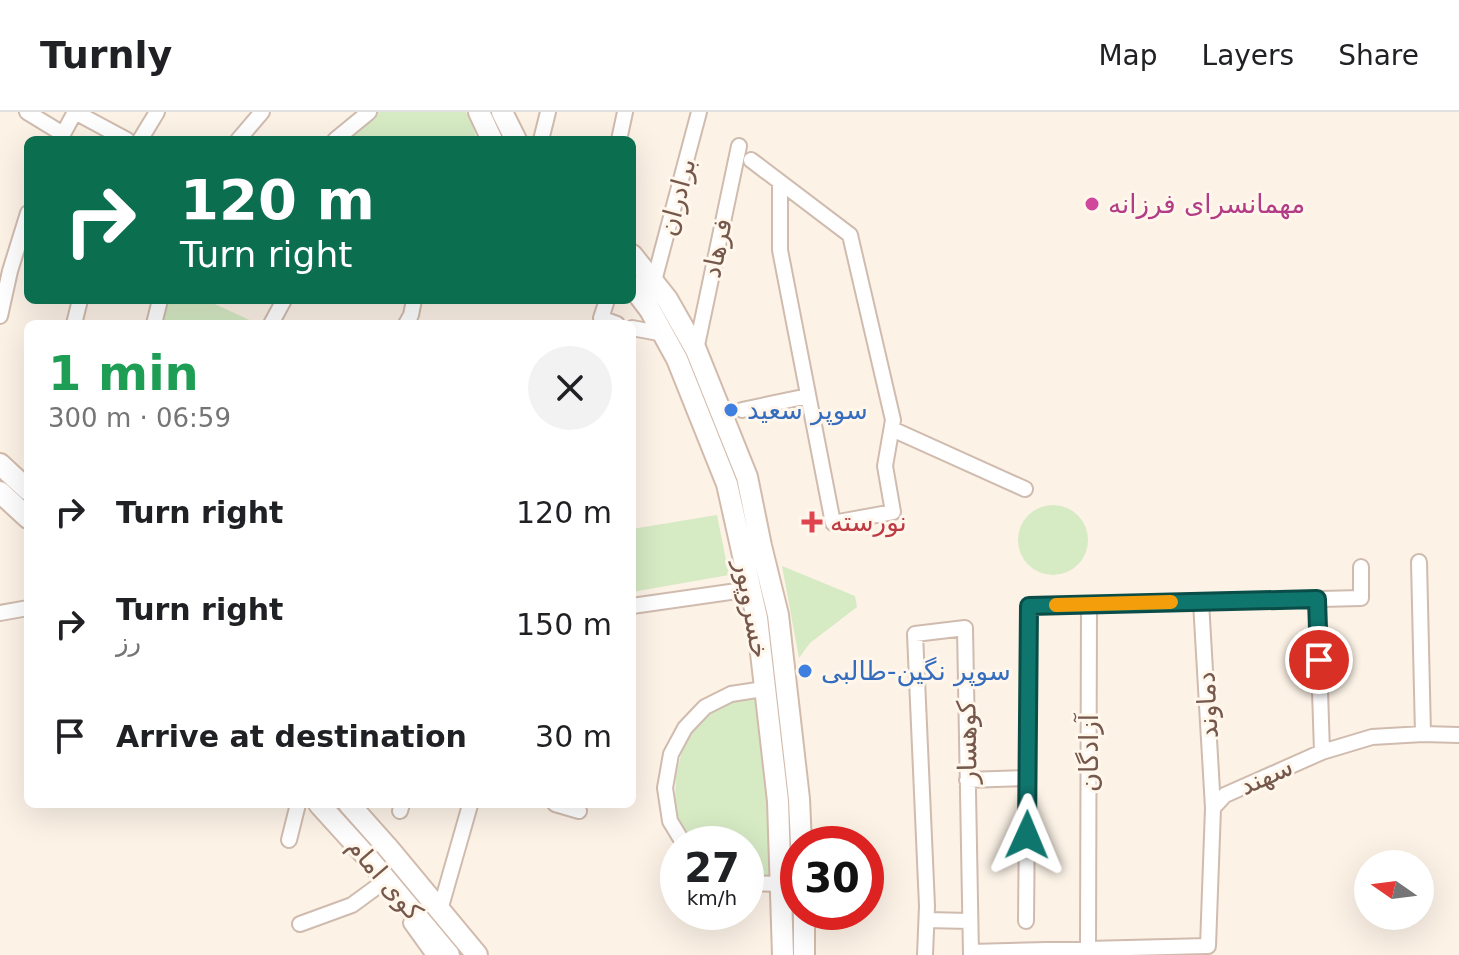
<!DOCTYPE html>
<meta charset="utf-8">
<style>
:root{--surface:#fff;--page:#f2f2f2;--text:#202124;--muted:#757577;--line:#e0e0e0}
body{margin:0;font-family:"DejaVu Sans",Cairo,sans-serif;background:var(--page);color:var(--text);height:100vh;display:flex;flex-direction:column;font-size:30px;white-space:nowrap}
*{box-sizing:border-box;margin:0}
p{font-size:26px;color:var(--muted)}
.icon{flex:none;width:44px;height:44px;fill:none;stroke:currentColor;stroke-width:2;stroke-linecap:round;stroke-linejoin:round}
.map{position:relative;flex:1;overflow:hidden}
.panel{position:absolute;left:24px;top:208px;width:612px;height:488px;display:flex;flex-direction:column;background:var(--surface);border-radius:12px;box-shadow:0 8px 32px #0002}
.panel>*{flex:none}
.hud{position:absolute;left:24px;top:24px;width:612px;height:168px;border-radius:12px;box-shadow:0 8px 32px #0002;background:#0b6e4f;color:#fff;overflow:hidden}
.needle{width:52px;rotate:284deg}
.fabs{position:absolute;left:1354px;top:738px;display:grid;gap:16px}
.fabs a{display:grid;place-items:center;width:80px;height:80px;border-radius:50%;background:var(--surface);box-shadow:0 8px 32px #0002;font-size:40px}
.speed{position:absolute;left:660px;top:714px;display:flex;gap:16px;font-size:40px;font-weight:700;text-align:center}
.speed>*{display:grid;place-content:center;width:104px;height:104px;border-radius:50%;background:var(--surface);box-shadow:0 8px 32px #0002;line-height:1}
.speed small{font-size:20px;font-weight:400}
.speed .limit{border:12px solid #d22;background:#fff;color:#111}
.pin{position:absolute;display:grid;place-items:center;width:68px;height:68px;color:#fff;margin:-34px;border:4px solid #fff;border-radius:50%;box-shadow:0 2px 8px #0007}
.me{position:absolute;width:88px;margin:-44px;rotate:1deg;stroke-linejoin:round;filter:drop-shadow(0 0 6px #0008)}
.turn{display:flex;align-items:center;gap:28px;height:168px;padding:0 24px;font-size:36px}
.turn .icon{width:104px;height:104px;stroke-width:2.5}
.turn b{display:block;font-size:56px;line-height:68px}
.round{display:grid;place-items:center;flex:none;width:84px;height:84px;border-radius:42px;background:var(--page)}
.headline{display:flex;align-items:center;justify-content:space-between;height:136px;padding:0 24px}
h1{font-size:48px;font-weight:700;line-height:60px;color:#1e9e55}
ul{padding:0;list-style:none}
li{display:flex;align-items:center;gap:24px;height:112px;padding:0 24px}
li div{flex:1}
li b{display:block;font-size:30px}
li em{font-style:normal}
header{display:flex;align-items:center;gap:48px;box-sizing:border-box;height:112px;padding:0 40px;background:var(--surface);border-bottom:2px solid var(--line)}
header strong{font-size:38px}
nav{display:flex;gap:44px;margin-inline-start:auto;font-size:28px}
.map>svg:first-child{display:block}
.green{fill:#d6eac4}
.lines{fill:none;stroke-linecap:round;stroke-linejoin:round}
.street-casing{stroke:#d0bbaf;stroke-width:18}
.secondary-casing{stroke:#d2bbac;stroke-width:24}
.street{stroke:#fff;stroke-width:14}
.secondary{stroke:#fff;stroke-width:20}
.route-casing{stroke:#0a4d48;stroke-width:20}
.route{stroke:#0f766e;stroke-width:14}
.slow{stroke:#f59e0b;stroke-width:14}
.hotel-dot{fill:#d1479c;stroke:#fff6ec;stroke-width:3}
.shop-dot{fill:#3f7fe0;stroke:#fff6ec;stroke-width:3}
.health-dot{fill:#e0444e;stroke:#fff6ec;stroke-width:3}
.labels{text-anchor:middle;stroke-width:6;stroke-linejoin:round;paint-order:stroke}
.street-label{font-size:26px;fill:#75574b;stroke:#fff6ec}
.hotel-label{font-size:26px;fill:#b23c85;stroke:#fff6ec;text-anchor:start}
.shop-label{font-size:26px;fill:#366cbe;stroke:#fff6ec;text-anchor:start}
.health-label{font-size:26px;fill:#be3a42;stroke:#fff6ec;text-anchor:start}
</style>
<header>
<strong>Turnly</strong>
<nav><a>Map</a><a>Layers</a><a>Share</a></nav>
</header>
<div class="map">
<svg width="1459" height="843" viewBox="0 0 1459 843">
<rect width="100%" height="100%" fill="#fcf2e6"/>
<path class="green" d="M372 0H466L471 9 477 28H337Z
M166 188H206L258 212H162Z
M1018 428a35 35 0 1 1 70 0a35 35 0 1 1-70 0Z
M717 403 729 463 632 480V417Z
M782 454 855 484 857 495 810 531 799 546Z
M760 581 772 764 746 762V732H692L680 716 675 688 676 664 683 634 697 606 739 584Z"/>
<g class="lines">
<g class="street-casing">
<path id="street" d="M27 0 63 22 75 0
M75 0 127 28
M140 28 157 0
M238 28 262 0
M335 28 369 0
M541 28 548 0
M619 28 625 0
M751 48 850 123 893 308 885 354 893 400 833 411 780 138V70
M654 169 699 0
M607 188 601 206 617 212
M0 204 10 159 28 101
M74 212 80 188
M154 212 160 188
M271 212 284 188
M406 212 411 203 414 188
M632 216 664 222
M696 238 739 34
M742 298 808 284
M892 317 1025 377
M1419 450 1423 622
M1317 487 1322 640
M1201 490 1213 696
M632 494 751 477
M0 501 28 496
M967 668 1027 666
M555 692 579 699
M400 699 402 692
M289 728 298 692
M684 732 670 709 665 676 671 642 685 616 705 595 731 582 764 577
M746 771 781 772
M440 798 470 693
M927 808 969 809
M1026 809 1029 494 1361 486V455
M411 811 434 843
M300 812 352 793 382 771 377 757
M1088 838 1089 492
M971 840 1208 834 1213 696 1225 683 1322 640 1372 625 1423 622 1459 623
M925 843 927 794 915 522 965 516 971 843"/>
</g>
<g class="secondary-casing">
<path id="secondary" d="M479 0 492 28
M502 0 516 28
M632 143 667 187 696 238 747 365 761 434 778 503 799 687 801 732
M632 174 650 198 677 247 727 372 757 506 778 689 783 843
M0 352 28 378
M0 380 28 406
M319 692 368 746 449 843
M349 692 389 737 477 843
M804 800V843"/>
</g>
<use href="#street" class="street"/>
<use href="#secondary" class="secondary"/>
</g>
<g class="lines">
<g class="route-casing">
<path id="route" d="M1027 723 1029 494 1317 487 1319 548"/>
</g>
<use href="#route" class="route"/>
<path class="slow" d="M1056 493 1171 490"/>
</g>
<circle class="hotel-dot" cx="1092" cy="92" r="8"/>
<g class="shop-dot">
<circle cx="731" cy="298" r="8"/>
<circle cx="805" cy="559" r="8"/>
</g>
<path class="health-dot" d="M808 398h8v8h8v8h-8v8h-8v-8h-8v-8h8z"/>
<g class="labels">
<g class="street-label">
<text transform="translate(677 85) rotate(-75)" y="9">برادران</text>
<text transform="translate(717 136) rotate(-78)" y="9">فرهاد</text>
<text transform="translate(752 497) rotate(80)" y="9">خسروپور</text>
<text transform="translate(1207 593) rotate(-93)" y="9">دماوند</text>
<text transform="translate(967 630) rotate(-91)" y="9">کوهسار</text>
<text transform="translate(1089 641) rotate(-90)" y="9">آزادگان</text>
<text transform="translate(1266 664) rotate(-24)" y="9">سهند</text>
<text transform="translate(385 767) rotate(49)" y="9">کوی امام</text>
</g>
<g class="hotel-label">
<text x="1108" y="101">مهمانسرای فرزانه</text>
</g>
<g class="shop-label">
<text x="747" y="307">سوپر سعید</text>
<text x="821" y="568">سوپر نگین-طالبی</text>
</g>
<g class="health-label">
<text x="830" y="419">نورسته</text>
</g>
</g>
</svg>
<div class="fabs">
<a><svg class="needle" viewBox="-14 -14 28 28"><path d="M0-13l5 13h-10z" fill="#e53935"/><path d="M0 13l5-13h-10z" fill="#757577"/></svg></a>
</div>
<div class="speed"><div>27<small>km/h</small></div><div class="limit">30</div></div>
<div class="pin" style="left:1319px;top:548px;background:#d93025"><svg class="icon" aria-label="arrive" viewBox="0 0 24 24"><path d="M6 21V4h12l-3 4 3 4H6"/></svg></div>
<svg class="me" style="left:1027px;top:723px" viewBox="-20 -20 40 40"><path d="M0-17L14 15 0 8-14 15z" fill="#0f766e" stroke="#fff" stroke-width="4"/></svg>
<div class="hud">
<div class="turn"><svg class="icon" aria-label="right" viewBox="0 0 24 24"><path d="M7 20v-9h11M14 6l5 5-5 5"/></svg><div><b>120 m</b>Turn right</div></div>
</div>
<section class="panel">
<div class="headline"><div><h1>1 min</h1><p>300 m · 06:59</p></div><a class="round"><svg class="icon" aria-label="close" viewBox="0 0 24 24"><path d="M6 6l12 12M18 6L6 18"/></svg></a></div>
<ul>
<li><svg class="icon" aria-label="right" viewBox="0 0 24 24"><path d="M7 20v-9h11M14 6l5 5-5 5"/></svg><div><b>Turn right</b></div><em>120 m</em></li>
<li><svg class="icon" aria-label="right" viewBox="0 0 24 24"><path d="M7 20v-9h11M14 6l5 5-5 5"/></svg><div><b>Turn right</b><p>رز</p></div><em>150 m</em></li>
<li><svg class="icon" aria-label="arrive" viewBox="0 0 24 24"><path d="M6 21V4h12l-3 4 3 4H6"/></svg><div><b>Arrive at destination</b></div><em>30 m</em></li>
</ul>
</section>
</div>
